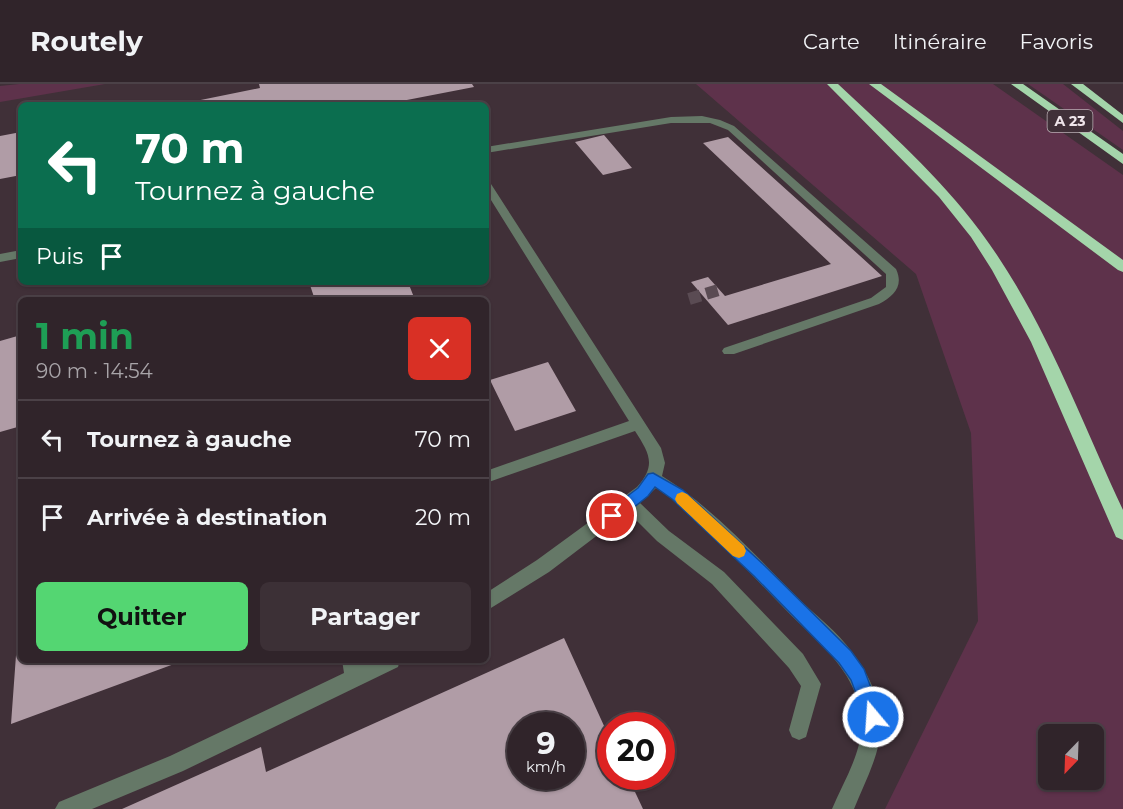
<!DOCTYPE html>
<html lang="fr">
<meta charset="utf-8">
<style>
:root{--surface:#30242a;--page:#3c3036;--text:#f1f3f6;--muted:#a8a4a8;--line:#4b4147;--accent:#54d672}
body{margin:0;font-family:Montserrat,sans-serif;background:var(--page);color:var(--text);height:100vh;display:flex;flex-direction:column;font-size:22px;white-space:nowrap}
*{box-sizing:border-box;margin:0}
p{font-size:20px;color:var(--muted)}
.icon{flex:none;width:33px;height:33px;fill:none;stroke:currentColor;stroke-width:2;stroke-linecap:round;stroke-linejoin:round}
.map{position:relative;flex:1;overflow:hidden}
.side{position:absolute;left:18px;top:213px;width:471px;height:366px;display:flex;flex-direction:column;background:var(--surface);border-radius:9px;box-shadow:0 2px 4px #0004,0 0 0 2px var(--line)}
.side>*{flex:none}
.guide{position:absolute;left:18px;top:18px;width:471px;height:183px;border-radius:9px;box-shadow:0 2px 4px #0004,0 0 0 2px var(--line);background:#0b6e4f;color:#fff;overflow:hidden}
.needle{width:39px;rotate:203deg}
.fabs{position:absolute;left:1038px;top:640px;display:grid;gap:12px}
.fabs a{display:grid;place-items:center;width:66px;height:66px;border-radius:9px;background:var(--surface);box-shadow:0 2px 4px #0004,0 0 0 2px var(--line);font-size:30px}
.speed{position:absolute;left:507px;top:628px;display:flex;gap:12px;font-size:30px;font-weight:700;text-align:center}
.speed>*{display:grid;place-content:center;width:78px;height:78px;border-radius:50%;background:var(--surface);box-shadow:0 2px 4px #0004,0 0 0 2px var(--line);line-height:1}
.speed small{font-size:15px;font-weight:400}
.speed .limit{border:9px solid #d22;background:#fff;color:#111}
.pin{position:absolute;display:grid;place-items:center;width:51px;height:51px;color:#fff;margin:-26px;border:3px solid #fff;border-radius:50%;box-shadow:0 2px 6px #0007}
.me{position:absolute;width:66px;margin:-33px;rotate:342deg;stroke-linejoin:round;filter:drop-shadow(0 0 4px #0008)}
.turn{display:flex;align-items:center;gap:21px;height:126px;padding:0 18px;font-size:27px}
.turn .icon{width:78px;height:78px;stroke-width:2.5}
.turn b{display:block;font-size:42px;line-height:51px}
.then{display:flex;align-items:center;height:57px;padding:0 18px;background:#0003;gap:12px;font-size:22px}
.round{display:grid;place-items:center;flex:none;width:63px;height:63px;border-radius:9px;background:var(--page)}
.summary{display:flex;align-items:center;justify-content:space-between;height:102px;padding:0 18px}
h1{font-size:36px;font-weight:700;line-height:45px;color:#1e9e55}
.action{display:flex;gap:12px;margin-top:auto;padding:12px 18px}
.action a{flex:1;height:69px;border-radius:9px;background:var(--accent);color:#111;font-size:24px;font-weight:700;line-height:69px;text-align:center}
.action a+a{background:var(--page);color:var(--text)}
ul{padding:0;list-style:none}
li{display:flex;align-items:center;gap:18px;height:78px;padding:0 18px;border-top:2px solid var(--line)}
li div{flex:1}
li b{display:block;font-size:22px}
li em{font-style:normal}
header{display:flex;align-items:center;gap:36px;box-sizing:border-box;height:84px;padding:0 30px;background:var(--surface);border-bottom:2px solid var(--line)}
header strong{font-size:28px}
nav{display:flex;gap:33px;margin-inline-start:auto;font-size:21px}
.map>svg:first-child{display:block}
.green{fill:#5e324b;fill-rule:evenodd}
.building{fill:#b09ca6;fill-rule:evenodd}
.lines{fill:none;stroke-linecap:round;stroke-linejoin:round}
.minor-tunnel{stroke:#5a4b53;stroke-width:12;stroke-dasharray:12 6;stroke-linecap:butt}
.path{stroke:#988b92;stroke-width:2;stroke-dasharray:3 3;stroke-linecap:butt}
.minor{fill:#657867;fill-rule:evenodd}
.highway{fill:#a4d5aa;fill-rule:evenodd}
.route{fill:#1a73e8;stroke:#114b97;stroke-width:1.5}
.slow{fill:#f59e0b}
.labels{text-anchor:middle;stroke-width:6;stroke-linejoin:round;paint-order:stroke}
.shield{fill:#403038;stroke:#baafb5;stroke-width:1.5}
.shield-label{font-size:14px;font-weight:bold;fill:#efe5ea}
</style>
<header>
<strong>Routely</strong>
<nav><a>Carte</a><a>Itinéraire</a><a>Favoris</a></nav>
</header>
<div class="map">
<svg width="1123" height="725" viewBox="0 0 1123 725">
<rect width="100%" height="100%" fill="#403038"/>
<path class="green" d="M19 0H105L0 18V2Z
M696 0H993L1123 91V725H885L978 537 971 349 916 190ZM1048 651H1094V696H1048Z
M1028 0H1063L1123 47V66Z"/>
<path class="building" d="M259 0H472L474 3 381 21H176L260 4Z
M21 48V91L0 95V52Z
M604 51 632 84 603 91 575 58Z
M728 53 859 171 882 192 728 241 691 198 708 193 725 212 831 180 703 59Z
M309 198H408L415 216H315Z
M21 251V342L0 348V257Z
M548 278 576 327 515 347 490 296Z
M19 530 21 576H185L11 640Z
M564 554 610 655V693H628L643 725H122L261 663 266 688ZM520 642H572V693H520Z"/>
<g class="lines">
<path class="minor-tunnel" d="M689 215 722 205"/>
<path class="path" d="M450 18 451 21"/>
<path class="minor" d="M702 32 720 36 734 42 896 185C904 202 894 212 879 220L734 270H724L722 267 724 264 871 214 886 203V190L728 46 710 39H671L486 69V63L671 33Z
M486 97 491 100 661 364 665 379 662 392C713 424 755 471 797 513 815 531 838 548 852 568 866 586 879 611 881 634 883 666 865 697 854 725H832C844 696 866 663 861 630 858 612 850 595 839 581 824 560 802 543 785 525 746 486 702 434 656 404L640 419 669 447 724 488 803 570 821 600 806 653 799 656 792 653 789 646 801 602 789 584 712 500 657 457 628 428 549 488 486 527V509L537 476 637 403C657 381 649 369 635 347L486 399V387L629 337 486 108Z
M21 166V174L0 178V170Z
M342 576H360L361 580 371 576H400L398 583 183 687 92 725H55L59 718 170 672 344 589Z"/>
<path class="highway" d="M827 0H838C888 47 939 92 980 147 1043 231 1079 332 1123 426V456L1116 453 1031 258 992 186 971 153 939 113Z
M869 0H881L1123 176V188L1118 186Z
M1011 0H1023L1123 70V80Z
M1071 0H1083L1123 31V39Z"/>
</g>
<path class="route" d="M653 389 683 406 765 482 851 567 864 585 882 633 879 639 873 642 867 639 851 596 839 579 754 492 672 415 655 403 648 412 617 437 612 439 606 437 604 432 606 428 638 404 648 390Z"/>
<path class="slow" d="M682 408 687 410 744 462 746 467 744 472 739 474 733 472 677 419 675 415 677 410Z"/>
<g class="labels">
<rect class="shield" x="1047.5" y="26" width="45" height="22" rx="4.5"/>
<g class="shield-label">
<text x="1070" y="42">A 23</text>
</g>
</g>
</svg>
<div class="fabs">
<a><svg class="needle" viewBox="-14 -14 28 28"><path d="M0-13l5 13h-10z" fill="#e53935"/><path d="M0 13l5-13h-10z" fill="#a8a4a8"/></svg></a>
</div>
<div class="speed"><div>9<small>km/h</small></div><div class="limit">20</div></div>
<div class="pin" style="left:612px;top:432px;background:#d93025"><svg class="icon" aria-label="arrive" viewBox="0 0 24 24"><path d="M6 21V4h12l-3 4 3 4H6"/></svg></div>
<svg class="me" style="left:873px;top:633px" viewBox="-20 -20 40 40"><circle r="17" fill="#1a73e8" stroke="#fff" stroke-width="3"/><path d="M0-11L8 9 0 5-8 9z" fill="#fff"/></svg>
<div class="guide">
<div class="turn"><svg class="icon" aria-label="left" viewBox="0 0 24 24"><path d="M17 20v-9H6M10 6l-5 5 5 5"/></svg><div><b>70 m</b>Tournez à gauche</div></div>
<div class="then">Puis<svg class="icon" aria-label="arrive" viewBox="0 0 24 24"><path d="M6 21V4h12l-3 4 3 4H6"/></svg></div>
</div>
<section class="side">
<div class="summary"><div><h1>1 min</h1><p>90 m · 14:54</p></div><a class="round" style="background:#d93025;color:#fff"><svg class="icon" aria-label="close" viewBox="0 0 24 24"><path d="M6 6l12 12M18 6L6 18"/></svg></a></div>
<ul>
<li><svg class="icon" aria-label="left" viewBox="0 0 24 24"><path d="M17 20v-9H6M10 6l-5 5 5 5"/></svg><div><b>Tournez à gauche</b></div><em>70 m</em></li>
<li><svg class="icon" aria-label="arrive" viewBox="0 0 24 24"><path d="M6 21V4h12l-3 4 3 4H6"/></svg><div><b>Arrivée à destination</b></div><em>20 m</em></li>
</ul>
<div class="action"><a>Quitter</a><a>Partager</a></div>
</section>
</div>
